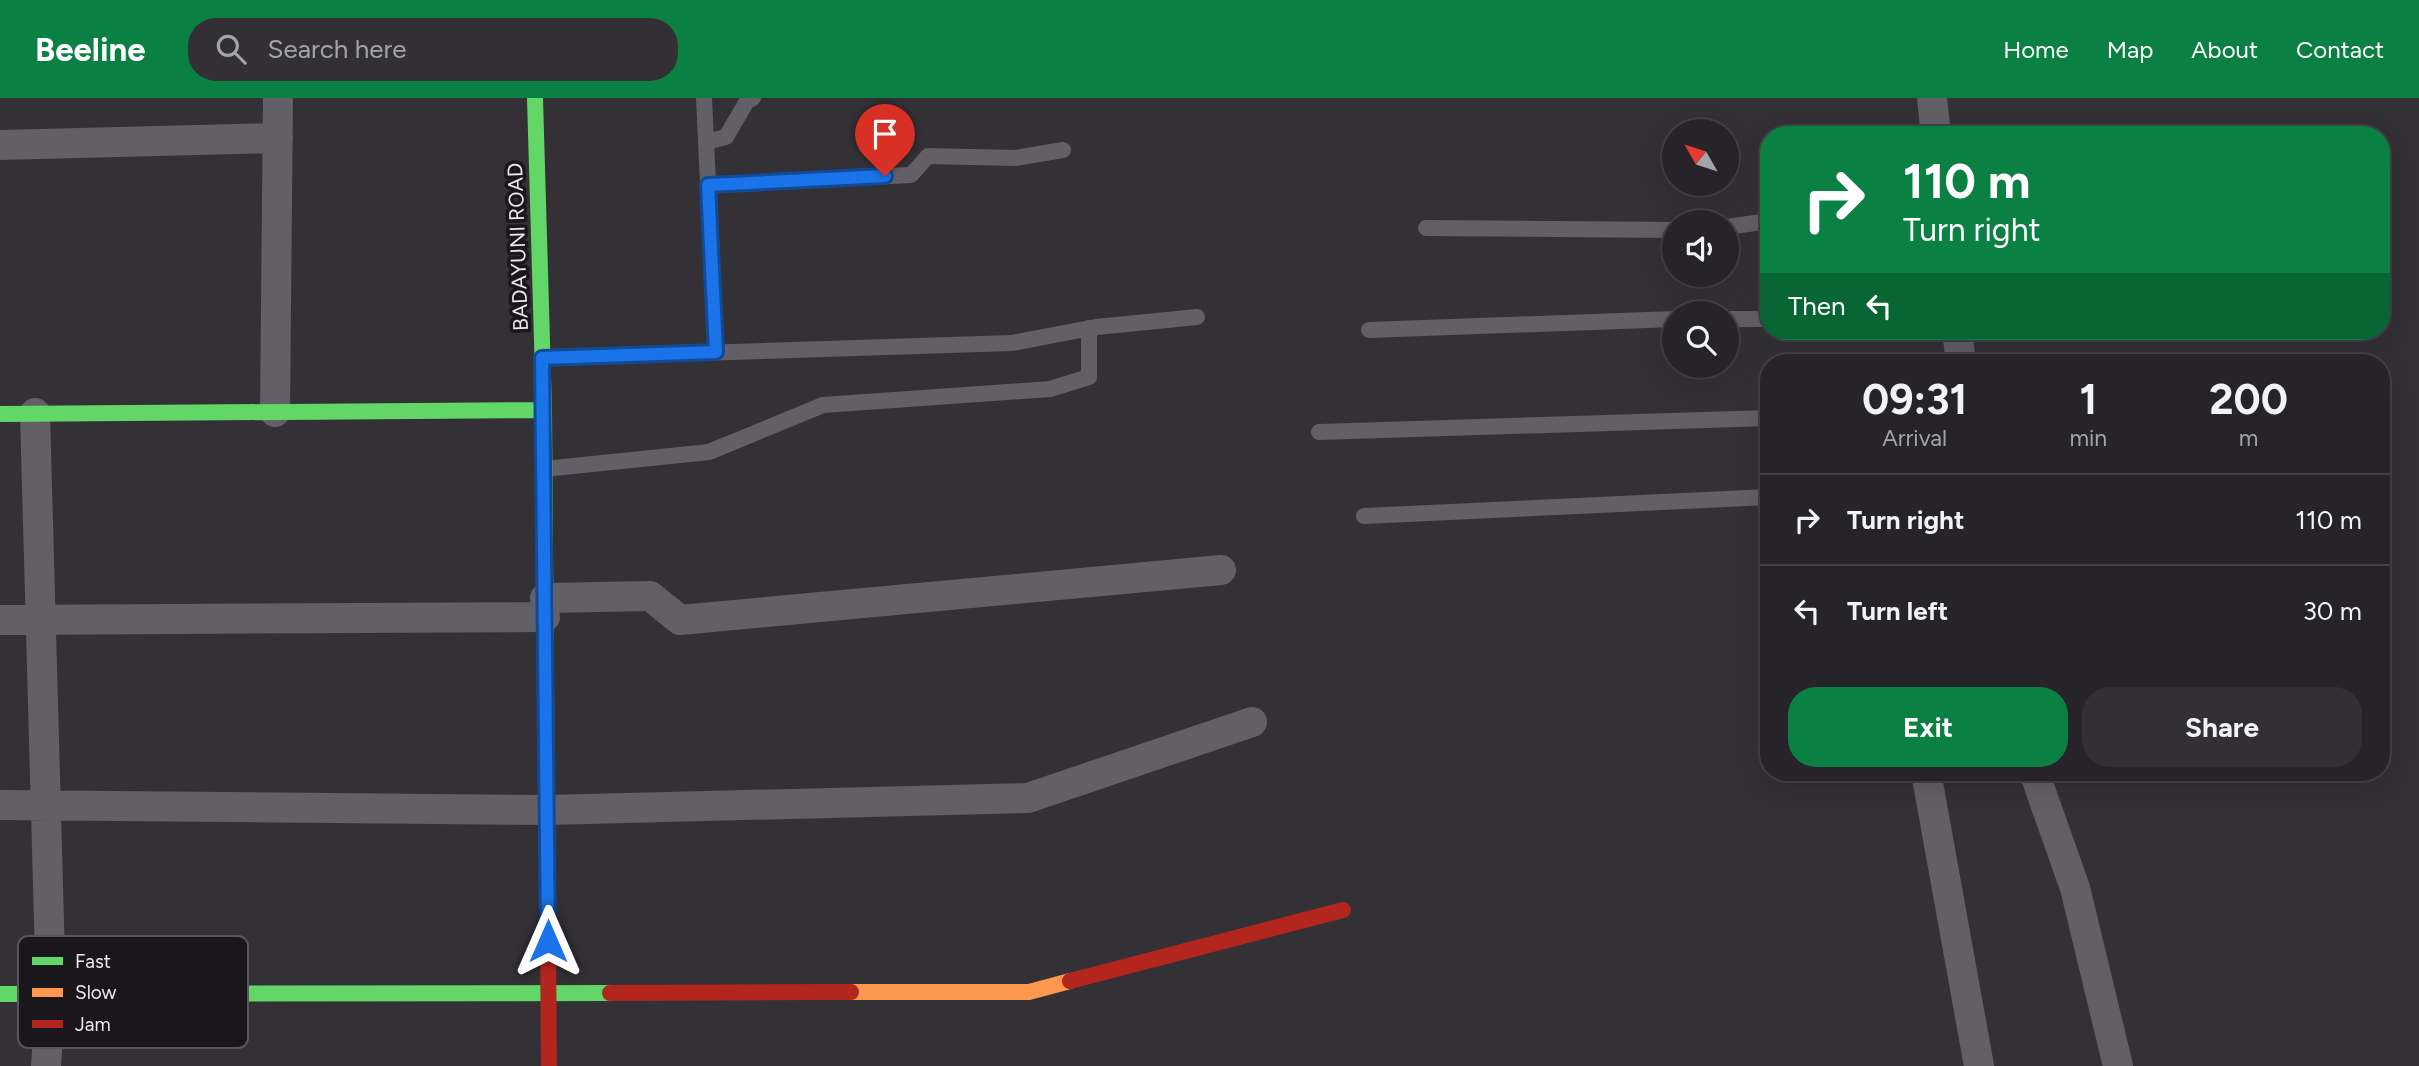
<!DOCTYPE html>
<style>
:root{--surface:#262428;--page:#323034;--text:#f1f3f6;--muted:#a4a4a8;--line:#424145;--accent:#0b8043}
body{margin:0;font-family:Figtree,sans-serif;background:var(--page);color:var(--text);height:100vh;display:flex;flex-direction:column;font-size:26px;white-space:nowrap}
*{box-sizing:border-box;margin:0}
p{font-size:23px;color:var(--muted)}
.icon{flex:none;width:38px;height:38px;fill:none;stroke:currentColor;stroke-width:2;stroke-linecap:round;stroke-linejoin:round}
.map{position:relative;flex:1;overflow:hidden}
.side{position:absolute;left:1760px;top:256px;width:630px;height:427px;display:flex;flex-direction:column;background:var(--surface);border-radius:28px;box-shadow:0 7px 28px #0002,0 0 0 2px var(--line)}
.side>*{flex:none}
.top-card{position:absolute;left:1760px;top:28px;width:630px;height:214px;border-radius:28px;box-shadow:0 7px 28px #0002,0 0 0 2px var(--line);background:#0b8043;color:#fff;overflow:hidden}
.needle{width:46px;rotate:309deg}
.tools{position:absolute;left:1662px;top:21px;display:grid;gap:14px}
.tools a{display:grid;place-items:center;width:77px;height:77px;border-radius:50%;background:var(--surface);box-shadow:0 7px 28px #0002,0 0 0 2px var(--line);font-size:35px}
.pin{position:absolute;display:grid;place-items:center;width:60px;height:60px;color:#fff;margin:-72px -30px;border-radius:50% 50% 50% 0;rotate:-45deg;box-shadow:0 0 7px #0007}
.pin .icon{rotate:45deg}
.me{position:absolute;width:77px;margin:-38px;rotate:0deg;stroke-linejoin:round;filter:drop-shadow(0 0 5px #0008)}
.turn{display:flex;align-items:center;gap:24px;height:147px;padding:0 28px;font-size:32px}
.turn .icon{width:91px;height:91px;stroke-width:2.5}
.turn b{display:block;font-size:49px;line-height:60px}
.then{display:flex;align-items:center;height:66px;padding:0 28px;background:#0003;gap:14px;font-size:26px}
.eta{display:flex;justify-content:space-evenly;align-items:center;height:119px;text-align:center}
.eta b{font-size:42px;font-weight:700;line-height:49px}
.cta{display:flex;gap:14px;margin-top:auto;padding:14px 28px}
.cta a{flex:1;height:80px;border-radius:28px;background:var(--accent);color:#fff;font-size:28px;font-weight:700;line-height:80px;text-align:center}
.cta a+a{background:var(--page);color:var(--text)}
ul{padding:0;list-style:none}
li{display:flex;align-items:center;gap:21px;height:91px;padding:0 28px;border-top:2px solid var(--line)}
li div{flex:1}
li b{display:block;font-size:26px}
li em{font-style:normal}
header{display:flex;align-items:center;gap:42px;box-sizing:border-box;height:98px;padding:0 35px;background:var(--accent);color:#fff}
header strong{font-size:33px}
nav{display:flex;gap:38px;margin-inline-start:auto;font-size:24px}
.search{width:490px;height:63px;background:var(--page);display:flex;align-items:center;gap:18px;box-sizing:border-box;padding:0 24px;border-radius:28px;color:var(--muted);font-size:26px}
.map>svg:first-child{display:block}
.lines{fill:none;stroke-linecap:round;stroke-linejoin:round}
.lane{stroke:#625f66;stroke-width:16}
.street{stroke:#625f66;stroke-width:30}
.fast{stroke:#63d668;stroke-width:16}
.slow{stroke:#ff974d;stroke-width:16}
.jam{stroke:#b3261e;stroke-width:16}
.route-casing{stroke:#114b97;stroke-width:18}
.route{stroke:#1a73e8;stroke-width:12}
.labels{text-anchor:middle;stroke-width:7;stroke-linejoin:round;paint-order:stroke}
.street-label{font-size:21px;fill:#eae7ef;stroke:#19161c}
.key{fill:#19161c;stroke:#58555b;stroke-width:2}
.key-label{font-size:19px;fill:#eae7ef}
</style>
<header>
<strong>Beeline</strong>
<div class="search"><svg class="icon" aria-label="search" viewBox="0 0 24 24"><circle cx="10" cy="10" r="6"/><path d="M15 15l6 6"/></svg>Search here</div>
<nav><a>Home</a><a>Map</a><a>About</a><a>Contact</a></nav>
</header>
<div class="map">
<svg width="2419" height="968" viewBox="0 0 2419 968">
<rect width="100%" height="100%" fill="#333036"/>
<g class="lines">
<path class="lane" d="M704 0 716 254
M706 44 726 39 747 3 753 0
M708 87 911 77 928 58 1015 60 1063 52
M1727 129 1769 123
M1426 130 1675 132
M1727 221H1769
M1369 232 1675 221
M542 260 1012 245 1096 229 1197 219
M1319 334 1769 320
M544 371 709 354 823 307 1050 291 1089 279V230
M1364 418 1769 399"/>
<path class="street" d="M1932 0 1936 37
M0 47 278 40
M1957 233 1961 264
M275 314 278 0
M35 315 51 897 46 968
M545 500 650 498 680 522 1221 472
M0 522 545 519
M1926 674 1979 968
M2034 674 2075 790 2118 968
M0 707 547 712 1028 700 1252 624"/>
<path class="fast" d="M535 0 544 312 545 451
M0 316 544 312
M0 896 610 895"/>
<path class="slow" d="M545 451 547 719
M851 894H1029L1070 883"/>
<path class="jam" d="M547 719 549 968
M1070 883 1343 812
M610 895 851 894"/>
</g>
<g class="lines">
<g class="route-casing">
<path id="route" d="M548 843 542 260 716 254 708 87 885 78"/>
</g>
<use href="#route" class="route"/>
</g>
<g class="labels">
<g class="street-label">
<text transform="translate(518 149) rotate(-92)" y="7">BADAYUNI ROAD</text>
</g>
</g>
<rect x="18" y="838" width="230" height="112" rx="10" class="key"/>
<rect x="32" y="859" width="31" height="8" fill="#63d668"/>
<rect x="32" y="890" width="31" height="9" fill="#ff974d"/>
<rect x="32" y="922" width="31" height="8" fill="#b3261e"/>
<g class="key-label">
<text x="75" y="870">Fast</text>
<text x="75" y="901">Slow</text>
<text x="75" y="933">Jam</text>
</g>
</svg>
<div class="tools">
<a><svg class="needle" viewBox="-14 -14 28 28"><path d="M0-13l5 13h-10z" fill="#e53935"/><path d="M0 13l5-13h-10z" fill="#a4a4a8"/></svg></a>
<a><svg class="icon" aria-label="sound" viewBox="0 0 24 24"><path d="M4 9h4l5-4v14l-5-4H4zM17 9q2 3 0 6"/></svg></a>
<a><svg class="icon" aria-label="search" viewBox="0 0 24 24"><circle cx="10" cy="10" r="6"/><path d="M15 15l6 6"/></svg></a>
</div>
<div class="pin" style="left:885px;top:78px;background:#d93025"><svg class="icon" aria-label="arrive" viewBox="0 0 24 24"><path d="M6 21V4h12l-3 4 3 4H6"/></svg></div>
<svg class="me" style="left:548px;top:843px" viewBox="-20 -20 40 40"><path d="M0-17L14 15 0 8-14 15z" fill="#1a73e8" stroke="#fff" stroke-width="4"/></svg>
<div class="top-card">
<div class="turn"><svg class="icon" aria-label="right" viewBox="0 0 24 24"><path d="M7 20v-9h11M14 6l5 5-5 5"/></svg><div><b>110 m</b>Turn right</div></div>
<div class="then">Then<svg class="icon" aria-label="left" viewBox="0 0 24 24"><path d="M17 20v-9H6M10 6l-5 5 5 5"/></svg></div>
</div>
<section class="side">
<div class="eta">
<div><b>09:31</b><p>Arrival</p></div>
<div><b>1</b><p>min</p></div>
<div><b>200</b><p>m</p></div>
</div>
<ul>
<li><svg class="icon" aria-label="right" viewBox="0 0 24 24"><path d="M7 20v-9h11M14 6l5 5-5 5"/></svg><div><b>Turn right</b></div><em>110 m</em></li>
<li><svg class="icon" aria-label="left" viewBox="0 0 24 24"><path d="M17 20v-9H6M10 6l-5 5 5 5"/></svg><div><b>Turn left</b></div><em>30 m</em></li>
</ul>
<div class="cta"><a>Exit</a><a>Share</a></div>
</section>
</div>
